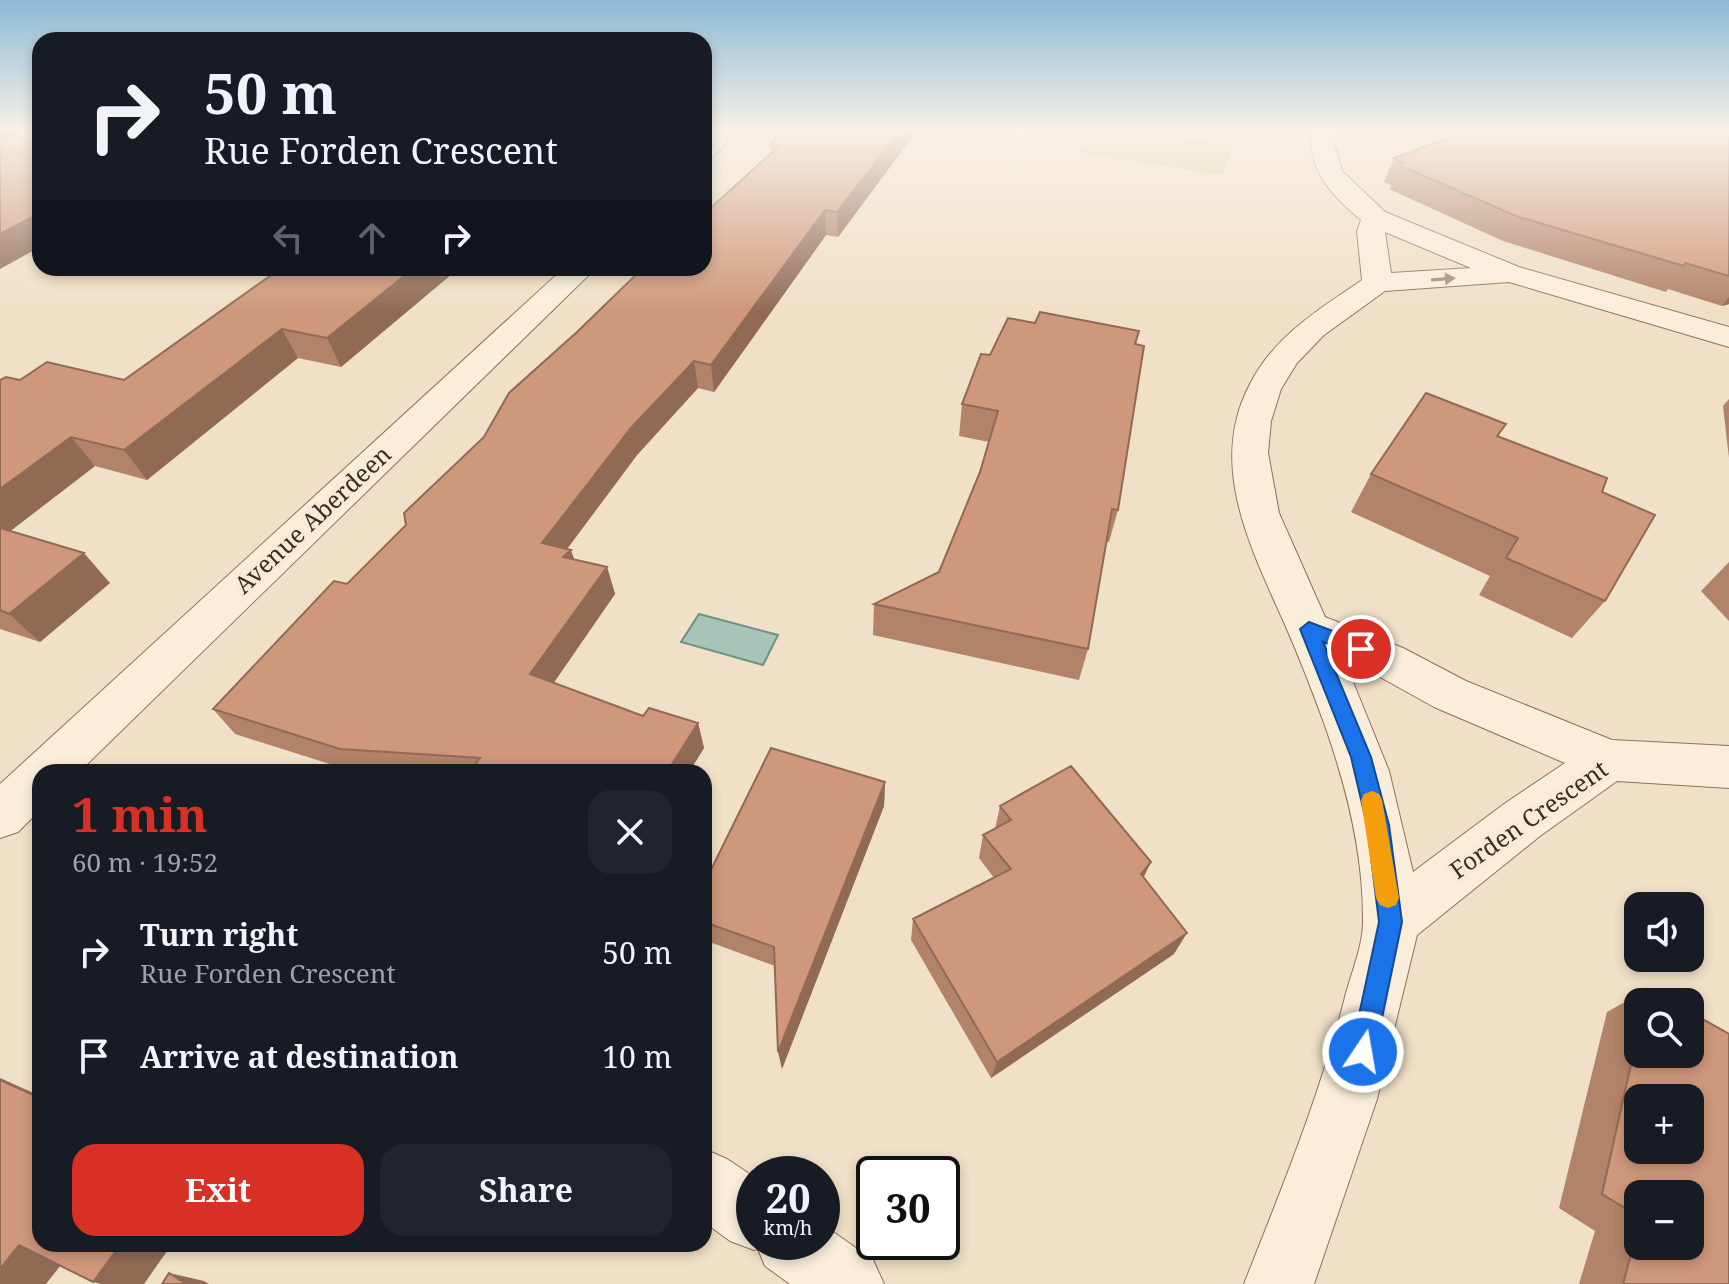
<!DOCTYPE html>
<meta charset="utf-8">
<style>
:root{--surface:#171b24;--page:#20242c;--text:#f1f3f6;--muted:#9ea1a6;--accent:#d93025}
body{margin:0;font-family:"Noto Serif",serif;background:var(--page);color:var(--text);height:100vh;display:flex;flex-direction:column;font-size:30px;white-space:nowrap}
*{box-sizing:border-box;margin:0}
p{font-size:26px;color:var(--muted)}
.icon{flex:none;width:44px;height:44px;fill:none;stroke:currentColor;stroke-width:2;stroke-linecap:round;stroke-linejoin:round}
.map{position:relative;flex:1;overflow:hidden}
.sheet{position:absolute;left:32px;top:764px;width:680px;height:488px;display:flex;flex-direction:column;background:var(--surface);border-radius:24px;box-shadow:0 4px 12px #0003}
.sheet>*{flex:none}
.banner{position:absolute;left:32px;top:32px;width:680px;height:244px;border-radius:24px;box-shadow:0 4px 12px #0003;background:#171b24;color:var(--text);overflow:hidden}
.controls{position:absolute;left:1624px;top:892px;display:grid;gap:16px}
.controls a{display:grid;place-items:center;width:80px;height:80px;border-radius:16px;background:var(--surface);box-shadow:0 4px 12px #0003;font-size:40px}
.speed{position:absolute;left:736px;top:1156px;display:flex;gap:16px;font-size:40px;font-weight:700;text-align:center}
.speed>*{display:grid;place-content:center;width:104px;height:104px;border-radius:50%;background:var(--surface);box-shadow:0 4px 12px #0003;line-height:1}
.speed small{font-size:20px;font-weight:400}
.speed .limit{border:4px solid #111;border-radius:12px;background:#fff;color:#111}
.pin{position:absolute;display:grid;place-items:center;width:68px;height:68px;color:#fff;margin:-34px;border:4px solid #fff;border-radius:50%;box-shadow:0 2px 8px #0007}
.me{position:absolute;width:88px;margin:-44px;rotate:12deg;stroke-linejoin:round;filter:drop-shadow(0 0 6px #0008)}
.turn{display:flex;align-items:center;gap:28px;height:168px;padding:0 40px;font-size:36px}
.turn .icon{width:104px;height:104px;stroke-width:2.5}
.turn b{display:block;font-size:56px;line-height:68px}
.lanes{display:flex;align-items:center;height:76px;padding:0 40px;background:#0003;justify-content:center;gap:40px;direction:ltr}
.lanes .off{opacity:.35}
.round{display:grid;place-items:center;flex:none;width:84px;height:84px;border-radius:24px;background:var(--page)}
.headline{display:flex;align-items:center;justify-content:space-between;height:136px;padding:0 40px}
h1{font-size:48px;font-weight:700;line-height:60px;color:var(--accent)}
.action{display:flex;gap:16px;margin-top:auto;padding:16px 40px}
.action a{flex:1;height:92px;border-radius:24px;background:var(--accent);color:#fff;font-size:32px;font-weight:700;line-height:92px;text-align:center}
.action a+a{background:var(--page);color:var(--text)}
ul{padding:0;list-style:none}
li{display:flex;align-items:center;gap:24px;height:104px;padding:0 40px}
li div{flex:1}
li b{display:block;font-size:30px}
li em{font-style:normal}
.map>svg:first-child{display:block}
.green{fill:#cecf9a}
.water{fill:#a8c4b9;stroke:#6e9386;stroke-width:2}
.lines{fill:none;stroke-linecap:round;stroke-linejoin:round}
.minor-casing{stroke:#8c715b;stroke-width:2}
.minor{fill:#faeedb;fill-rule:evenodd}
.wall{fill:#b2826a;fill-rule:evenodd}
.shaded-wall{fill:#916a56}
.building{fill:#cf977b;stroke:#916a56;stroke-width:2;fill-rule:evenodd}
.oneway{fill:#9b8c7d}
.route{fill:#1a73e8;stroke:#114b97;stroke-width:2}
.slow{fill:#f59e0b}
.labels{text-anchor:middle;stroke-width:8;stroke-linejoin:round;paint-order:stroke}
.street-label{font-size:24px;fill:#3c2b1f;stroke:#f7ebd7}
</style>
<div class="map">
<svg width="1729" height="1284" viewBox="0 0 1729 1284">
<rect width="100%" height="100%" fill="#f0e0c7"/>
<path class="green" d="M1090 132H1144L1232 145 1223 175 1079 153Z"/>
<path class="water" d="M699 614 778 635 763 665 681 642Z"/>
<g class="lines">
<g class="minor-casing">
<path id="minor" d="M711 132H737L713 157 704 159V139Z
M1312 132H1336L1335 146 1342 171 1385 212 1519 267 1729 327V347L1509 282 1385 291 1324 335 1297 363 1281 389 1271 421 1268 453 1279 513 1325 617 1403 648 1466 681 1612 740 1729 746V788L1617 781 1540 836 1417 935 1377 1099 1314 1284H1244C1282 1188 1321 1093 1346 993 1353 968 1364 943 1363 917 1363 851 1346 785 1324 723 1312 690 1300 659 1286 627 1253 552 1207 467 1249 386 1273 337 1318 310 1362 280L1357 231 1361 220C1333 196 1307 171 1312 132ZM1385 232 1471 268 1391 273ZM1345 662 1371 672 1434 707 1565 763 1504 804 1413 872 1389 771Z
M564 268H596L79 772H40V810L18 832 0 838V784Z
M704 1149 727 1159 754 1177V1242H822V1224L873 1260 884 1284H790L765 1266 758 1249 754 1250 730 1241 704 1222Z"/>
</g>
<use href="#minor" class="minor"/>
</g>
<path class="wall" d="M782 132H916L838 237 826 235 714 392 698 388 637 455 567 549 574 560 607 567 615 594 553 683 643 716 698 723 704 748 689 772H355L235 734 213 709 347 584 704 268 771 153 770 144Z
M1465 132H1729V304L1722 306 1668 289 1666 292 1503 241 1389 189 1391 185 1384 182 1394 158Z
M459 268 341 367 298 358 147 480 95 466 10 531 110 583 40 642 0 629V380H124Z
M1035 323 1139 331 1136 344 1118 510 1109 542H1106L1088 649 1079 680 873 635 874 604 939 572 980 472 989 442 959 436 962 404 990 355Z
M1729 399V458L1723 406Z
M1506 424 1498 437 1602 492 1605 601 1572 638 1479 595 1490 576 1351 512 1371 474Z
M1729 562V621L1701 591Z
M885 782 884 806 782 1069 775 966 704 940V884Z
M1000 806 1144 877 1174 954 991 1078 911 940 913 919 994 878 979 858 983 835 995 829Z
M1648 989 1645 1002H1638V1054L1729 1284H1579L1595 1231 1559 1208 1607 1012ZM1638 1194 1690 1246H1638Z"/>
<path class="shaded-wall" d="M0 132H38L0 149Z
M899 132H916L838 237 837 212Z
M825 210 826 235 714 392 711 365Z
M36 215 40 221V247L0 269V234Z
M414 268H459L341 367 327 338Z
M1729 297V304L1722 306Z
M282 329 298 358 147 480 124 450Z
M694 361 698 388 637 455 552 569 542 543 631 428Z
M71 437 95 466 0 539V489Z
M571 550 580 576 563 557Z
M84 553 110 583 40 642 9 614Z
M607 567 615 594 542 700 530 674Z
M698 723 704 748 689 772H667Z
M885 782 884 806 782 1069 778 1052Z
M1151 862 1140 885 1141 874Z
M1187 933 1174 954 991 1078 997 1062Z
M0 1078 40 1096V1098L0 1080Z
M121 1244H172L144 1284H101L93 1282Z
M19 1245 68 1256 46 1284H0V1269Z
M169 1273 204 1281 209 1284H186Z"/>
<path class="building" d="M24 132H40V216L36 215 0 234V142Z
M782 132H899L837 212 825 210 711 365 694 361 631 428 542 543 571 550 563 557 607 567 530 674 643 716 649 708 698 723 667 772H470L480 758 340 749 213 709 334 581 347 584 406 525 404 513 484 437 509 393 577 332 643 268H704V214L779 146 770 144Z
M1465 132H1704L1729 138V276L1685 263 1684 266 1516 216 1399 165 1404 163 1394 158Z
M281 268H414L327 338 282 329 124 450 71 437 0 489V380L6 377 20 380 47 362 124 380Z
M1040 312 1139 331 1135 344 1144 346 1118 510 1112 509 1088 649 874 604 939 572 980 472 998 411 962 404 981 354 990 355 1008 318 1035 323Z
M1426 393 1506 424 1497 436 1607 478 1602 492 1655 515 1605 601 1506 558 1518 538 1371 474Z
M0 528 84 553 9 614 0 610Z
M771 748 885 782 778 1052 774 947 704 922V884Z
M1071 766 1151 862 1141 874 1187 933 997 1062 913 919 1011 869 983 835 1011 820 1000 806Z
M1648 989 1672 1002H1645Z
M1690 1012 1729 1034V1284H1623L1638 1229V1246H1690V1194H1638V1216L1602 1194 1638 1033V1054H1690ZM1638 1098H1690V1150H1638Z
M0 1080 40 1098V1244H121L93 1282 19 1245 0 1269Z
M169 1273 186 1284H162Z"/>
<defs><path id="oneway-solid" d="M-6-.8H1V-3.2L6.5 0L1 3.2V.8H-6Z" transform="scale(2)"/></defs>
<use class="oneway" href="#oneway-solid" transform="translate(1443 279) rotate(-4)"/>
<linearGradient id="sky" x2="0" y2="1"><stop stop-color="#8ebad5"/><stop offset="0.42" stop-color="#f8f1e6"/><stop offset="1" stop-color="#f8f1e6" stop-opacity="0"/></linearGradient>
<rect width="1729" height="312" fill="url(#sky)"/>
<path class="route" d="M1309 622 1367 644 1370 649 1361 656 1323 642 1371 757 1389 825 1402 922 1375 1052 1372 1061 1363 1065 1354 1061 1351 1052 1379 922 1367 825 1351 757 1300 629Z"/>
<path class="slow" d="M1372 791 1379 794 1382 800 1399 898 1396 905 1388 908 1380 905 1376 898 1361 800 1364 794Z"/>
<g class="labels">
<g class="street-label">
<text transform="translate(313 520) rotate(-43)" y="8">Avenue Aberdeen</text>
<text transform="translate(1529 820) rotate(-35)" y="8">Forden Crescent</text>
</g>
</g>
</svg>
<div class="controls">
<a><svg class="icon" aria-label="sound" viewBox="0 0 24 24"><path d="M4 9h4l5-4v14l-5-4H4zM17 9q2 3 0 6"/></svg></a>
<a><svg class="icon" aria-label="search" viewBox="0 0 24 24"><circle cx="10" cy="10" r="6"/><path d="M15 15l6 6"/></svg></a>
<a>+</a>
<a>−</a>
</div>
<div class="speed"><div>20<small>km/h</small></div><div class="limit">30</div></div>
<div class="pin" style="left:1361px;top:649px;background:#d93025"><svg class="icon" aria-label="arrive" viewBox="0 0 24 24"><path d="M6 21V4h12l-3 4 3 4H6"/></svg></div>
<svg class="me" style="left:1363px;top:1052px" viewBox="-20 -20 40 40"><circle r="17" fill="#1a73e8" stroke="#fff" stroke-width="3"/><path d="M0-11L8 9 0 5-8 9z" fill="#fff"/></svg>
<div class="banner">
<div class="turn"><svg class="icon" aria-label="right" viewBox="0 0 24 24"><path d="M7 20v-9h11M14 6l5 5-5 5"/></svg><div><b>50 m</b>Rue Forden Crescent</div></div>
<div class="lanes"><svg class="icon off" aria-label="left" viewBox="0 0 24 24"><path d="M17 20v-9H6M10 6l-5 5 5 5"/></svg><svg class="icon off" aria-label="ahead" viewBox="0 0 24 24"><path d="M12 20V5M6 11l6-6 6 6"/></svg><svg class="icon" aria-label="right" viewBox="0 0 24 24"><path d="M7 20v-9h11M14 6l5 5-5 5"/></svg></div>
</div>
<section class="sheet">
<div class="headline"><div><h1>1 min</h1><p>60 m · 19:52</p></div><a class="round"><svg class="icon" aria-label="close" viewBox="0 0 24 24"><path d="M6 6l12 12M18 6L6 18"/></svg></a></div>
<ul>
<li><svg class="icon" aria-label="right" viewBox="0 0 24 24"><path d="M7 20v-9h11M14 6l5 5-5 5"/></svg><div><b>Turn right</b><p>Rue Forden Crescent</p></div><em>50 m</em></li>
<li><svg class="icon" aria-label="arrive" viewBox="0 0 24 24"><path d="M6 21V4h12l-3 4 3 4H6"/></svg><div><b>Arrive at destination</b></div><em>10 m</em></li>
</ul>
<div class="action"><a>Exit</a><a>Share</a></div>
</section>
</div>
